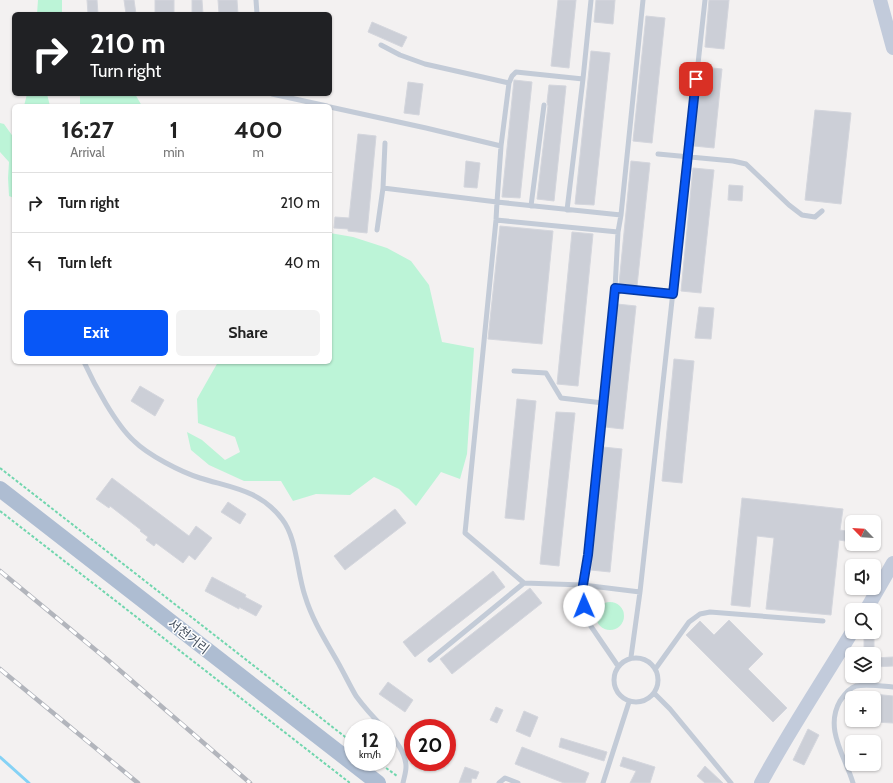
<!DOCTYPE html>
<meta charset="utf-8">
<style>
:root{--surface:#fff;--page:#f2f2f2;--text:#222;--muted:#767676;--line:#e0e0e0;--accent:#0857f7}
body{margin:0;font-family:Cabin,"Noto Sans KR",sans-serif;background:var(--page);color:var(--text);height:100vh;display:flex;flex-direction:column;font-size:15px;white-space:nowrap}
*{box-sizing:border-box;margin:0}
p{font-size:13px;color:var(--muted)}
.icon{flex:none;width:22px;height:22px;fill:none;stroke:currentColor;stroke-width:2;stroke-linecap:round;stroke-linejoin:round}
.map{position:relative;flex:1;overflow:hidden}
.sheet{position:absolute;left:12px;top:104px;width:320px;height:260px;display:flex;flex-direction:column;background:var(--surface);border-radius:6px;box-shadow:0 1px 3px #0004}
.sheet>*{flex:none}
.hud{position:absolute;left:12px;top:12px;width:320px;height:84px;border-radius:6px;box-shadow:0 1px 3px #0004;background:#202124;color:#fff;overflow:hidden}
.needle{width:26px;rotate:295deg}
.controls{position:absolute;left:845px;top:515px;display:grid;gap:8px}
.controls a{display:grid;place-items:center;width:36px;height:36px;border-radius:6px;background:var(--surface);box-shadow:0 1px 3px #0004;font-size:20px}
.speed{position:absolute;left:344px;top:719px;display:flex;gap:8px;font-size:20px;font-weight:700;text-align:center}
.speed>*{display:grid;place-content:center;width:52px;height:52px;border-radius:50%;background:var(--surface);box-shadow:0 1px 3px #0004;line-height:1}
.speed small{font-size:10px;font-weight:400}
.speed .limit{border:6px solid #d22;background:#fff;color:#111}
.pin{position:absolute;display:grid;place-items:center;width:34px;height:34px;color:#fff;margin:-17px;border-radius:8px;box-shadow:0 2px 6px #0006}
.me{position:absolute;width:44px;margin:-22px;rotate:359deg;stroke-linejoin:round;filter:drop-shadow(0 0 3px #0008)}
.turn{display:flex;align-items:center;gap:14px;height:84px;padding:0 12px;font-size:18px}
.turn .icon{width:52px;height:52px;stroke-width:2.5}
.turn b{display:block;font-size:28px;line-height:34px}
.eta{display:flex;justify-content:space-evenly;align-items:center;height:68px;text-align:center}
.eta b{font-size:24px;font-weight:700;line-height:28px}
.button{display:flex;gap:8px;margin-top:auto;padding:8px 12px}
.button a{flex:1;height:46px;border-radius:6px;background:var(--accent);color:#fff;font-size:16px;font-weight:700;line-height:46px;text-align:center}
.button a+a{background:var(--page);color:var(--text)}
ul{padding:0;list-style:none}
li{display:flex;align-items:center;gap:12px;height:60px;padding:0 12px;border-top:1px solid var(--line)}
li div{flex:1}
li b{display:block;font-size:15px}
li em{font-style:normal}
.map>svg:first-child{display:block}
.green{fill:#bcf4d7}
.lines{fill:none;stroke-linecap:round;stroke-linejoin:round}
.stream{stroke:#85d2f5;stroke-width:3}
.building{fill:#cccfd7;stroke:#d4d6dd}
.path{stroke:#71d6ae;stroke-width:2;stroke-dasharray:3 2;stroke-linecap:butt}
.lane{stroke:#c3cbd7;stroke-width:5}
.secondary{stroke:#c2cbdb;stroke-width:14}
.primary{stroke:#aebdd2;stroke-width:16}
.rail-casing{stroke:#b2b5bc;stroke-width:4.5}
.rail{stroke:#fff;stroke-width:3;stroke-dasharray:9;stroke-linecap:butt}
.route-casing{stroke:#0539a1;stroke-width:10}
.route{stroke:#0857f7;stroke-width:7}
.labels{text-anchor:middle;stroke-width:3;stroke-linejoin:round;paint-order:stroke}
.street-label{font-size:13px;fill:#475260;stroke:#fff}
</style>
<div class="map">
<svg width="893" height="783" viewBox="0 0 893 783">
<rect width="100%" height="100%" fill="#f3f1f1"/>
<path class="green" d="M38 0H62V14H37Z
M27 94H47L50 106H24Z
M80 94H135L142 106H80Z
M0 123 4 124 14 138V198L9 196 8 178 9 162 0 152Z
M330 233 353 237 387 248 411 261 429 285 442 342 474 348 467 454 460 479 441 472 416 506 399 489 374 477 350 495 316 494 293 501 281 481H244L209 465 191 450 187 432 202 440 225 460 240 452 235 437 198 423 197 399 218 362H330Z
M596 616a14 14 0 1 1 28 0a14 14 0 1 1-28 0Z"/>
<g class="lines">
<path class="stream" d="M0 757 29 783"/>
</g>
<path class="building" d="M87 0H97L98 14H88Z
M124 0H134L136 14H126Z
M155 0H174V14H155Z
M192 0H202L203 14H192Z
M218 0H237L238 14H219Z
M558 0H576L569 68 551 66Z
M596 0H615L613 24 594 22Z
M709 0H729L724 49 705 47Z
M646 16 665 18 652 143 633 141Z
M372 22 407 37 402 47 368 32Z
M591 51 610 53 594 205 575 204Z
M702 67 722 69 714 148 694 146Z
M514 80 532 82 520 198 502 197Z
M408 82 423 84 419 115 404 113Z
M549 85 566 86 554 201 537 199 548 106 547 102Z
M815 110 851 113 841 204 805 200Z
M358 134 376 136 367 233 348 231V229L334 228 335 217 349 218Z
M466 161 480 163 477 188 464 187Z
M631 161 650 163 637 286 619 284Z
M693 168 714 170 701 293 681 291Z
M729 185 743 186 742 201 728 200Z
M500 226 553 231 542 344 488 339Z
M572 232 593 234 578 386 557 384Z
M617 304 636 306 623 429 605 427Z
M699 307 714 308 711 339 695 338Z
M674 359 694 361 682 483 662 481Z
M140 386 164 400 155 416 131 401Z
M517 399 536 401 524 520 505 518Z
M556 412 575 413 559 566 540 564Z
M603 447 622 449 610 572 591 570Z
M112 478 189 536 196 526 212 538 195 560 189 555 183 563 156 543 154 546 146 540 148 537 140 531 141 530 110 506 109 508 96 499Z
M742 498 843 509 840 530 852 532V542L839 540 831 615 766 609 774 538 757 536 750 607 731 605Z
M228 502 246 514 240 524 221 512Z
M395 509 406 523 345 570 334 556Z
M493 571 505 587 415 657 403 642Z
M212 577 246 595 245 597 262 606 256 616 239 607V609L205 591Z
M530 588 542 603 452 674 440 659Z
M729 620 763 654 748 669 787 708 773 722 686 635 700 621 714 635Z
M864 639H874V654H864Z
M893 657V666L874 667V658Z
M388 682 413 700 405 712 379 694Z
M874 694 893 696V723L874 722Z
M496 707 503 710 497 723 490 720Z
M524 711 538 717 530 737 516 731Z
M808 729 819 735 804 765 793 760Z
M561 738 607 752 604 761 559 747Z
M522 747 589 773 585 783H564L515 764Z
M623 757 655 767 650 783H630L636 771 620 766Z
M705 766 723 783H705L697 776Z
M465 767 479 772 476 779 472 778 471 783H459Z"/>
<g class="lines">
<path class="path" d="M0 468 353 743
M0 511 350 783
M378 762 397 776"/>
<path class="lane" d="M256 0 257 14
M381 45 400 55 425 64 509 83 501 146 497 202 621 215 618 232 496 220
M509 83 512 76 516 72 583 79
M272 94 327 106
M330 107 426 128 501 146
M658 154 733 161 746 164 789 205 802 215 815 217 822 211
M383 188 497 202 496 220 465 533 524 583 583 585 584 606 586 619 618 666
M531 206 544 105
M567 210 583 79 591 0
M621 215 643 0
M377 230 383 188 385 143
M618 232 615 289 588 555 583 585 640 592
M615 289 673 295
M84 362C94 384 116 425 134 441 148 455 181 472 200 478 232 488 260 490 282 519 297 538 297 573 305 596 312 619 324 638 336 659 343 671 349 684 356 696 364 707 374 718 384 728
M514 371 546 373 561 398 603 403
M631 657 640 592 705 0
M614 680a22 22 0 1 1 44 0a22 22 0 1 1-44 0Z
M430 660 524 583
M656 668 689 622 700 614 710 612 823 621
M655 694 670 709 731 783
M387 731C396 740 406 754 406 767 406 772 404 778 403 783
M499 783 505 778 518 783
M603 783 629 702
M853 783C845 756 824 729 840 701 844 695 849 688 856 686 866 684 882 686 893 687"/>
<path class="secondary" d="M880 0 893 48
M866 610 893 563
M761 783C789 731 822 682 852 632"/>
<path class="primary" d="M0 489 378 783"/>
<g class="rail-casing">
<path id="rail" d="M0 571 109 661 250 783
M0 669 138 783"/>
</g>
<use href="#rail" class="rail"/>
</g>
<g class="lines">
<g class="route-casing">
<path id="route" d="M584 606 583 585 588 555 615 288 673 294 696 79"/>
</g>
<use href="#route" class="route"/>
</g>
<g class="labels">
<g class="street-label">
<text transform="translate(189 636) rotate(38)" y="5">서천거리</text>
</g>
</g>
</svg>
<div class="controls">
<a><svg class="needle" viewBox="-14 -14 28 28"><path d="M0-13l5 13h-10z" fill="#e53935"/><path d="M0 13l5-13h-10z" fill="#767676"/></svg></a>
<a><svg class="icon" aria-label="sound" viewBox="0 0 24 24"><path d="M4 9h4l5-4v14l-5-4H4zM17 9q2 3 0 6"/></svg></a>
<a><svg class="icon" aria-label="search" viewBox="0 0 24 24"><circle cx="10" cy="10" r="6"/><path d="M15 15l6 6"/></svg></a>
<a><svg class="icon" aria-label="layers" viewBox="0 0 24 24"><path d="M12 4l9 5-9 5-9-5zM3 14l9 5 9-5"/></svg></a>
<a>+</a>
<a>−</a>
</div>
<div class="speed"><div>12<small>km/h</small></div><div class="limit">20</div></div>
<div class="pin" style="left:696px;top:79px;background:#d93025"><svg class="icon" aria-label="arrive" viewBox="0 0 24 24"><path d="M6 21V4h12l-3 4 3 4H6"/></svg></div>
<svg class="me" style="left:584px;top:606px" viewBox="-20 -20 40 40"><circle r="19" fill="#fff"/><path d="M0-13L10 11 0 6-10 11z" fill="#0857f7"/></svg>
<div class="hud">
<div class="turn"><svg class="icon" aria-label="right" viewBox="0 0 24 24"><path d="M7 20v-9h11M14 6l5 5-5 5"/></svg><div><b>210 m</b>Turn right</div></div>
</div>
<section class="sheet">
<div class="eta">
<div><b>16:27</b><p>Arrival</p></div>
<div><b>1</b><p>min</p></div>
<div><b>400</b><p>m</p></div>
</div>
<ul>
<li><svg class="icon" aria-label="right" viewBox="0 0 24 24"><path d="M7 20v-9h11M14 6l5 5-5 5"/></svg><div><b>Turn right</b></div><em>210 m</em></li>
<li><svg class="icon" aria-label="left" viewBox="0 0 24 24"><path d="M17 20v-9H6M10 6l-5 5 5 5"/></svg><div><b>Turn left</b></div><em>40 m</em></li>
</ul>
<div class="button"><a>Exit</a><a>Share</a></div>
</section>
</div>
